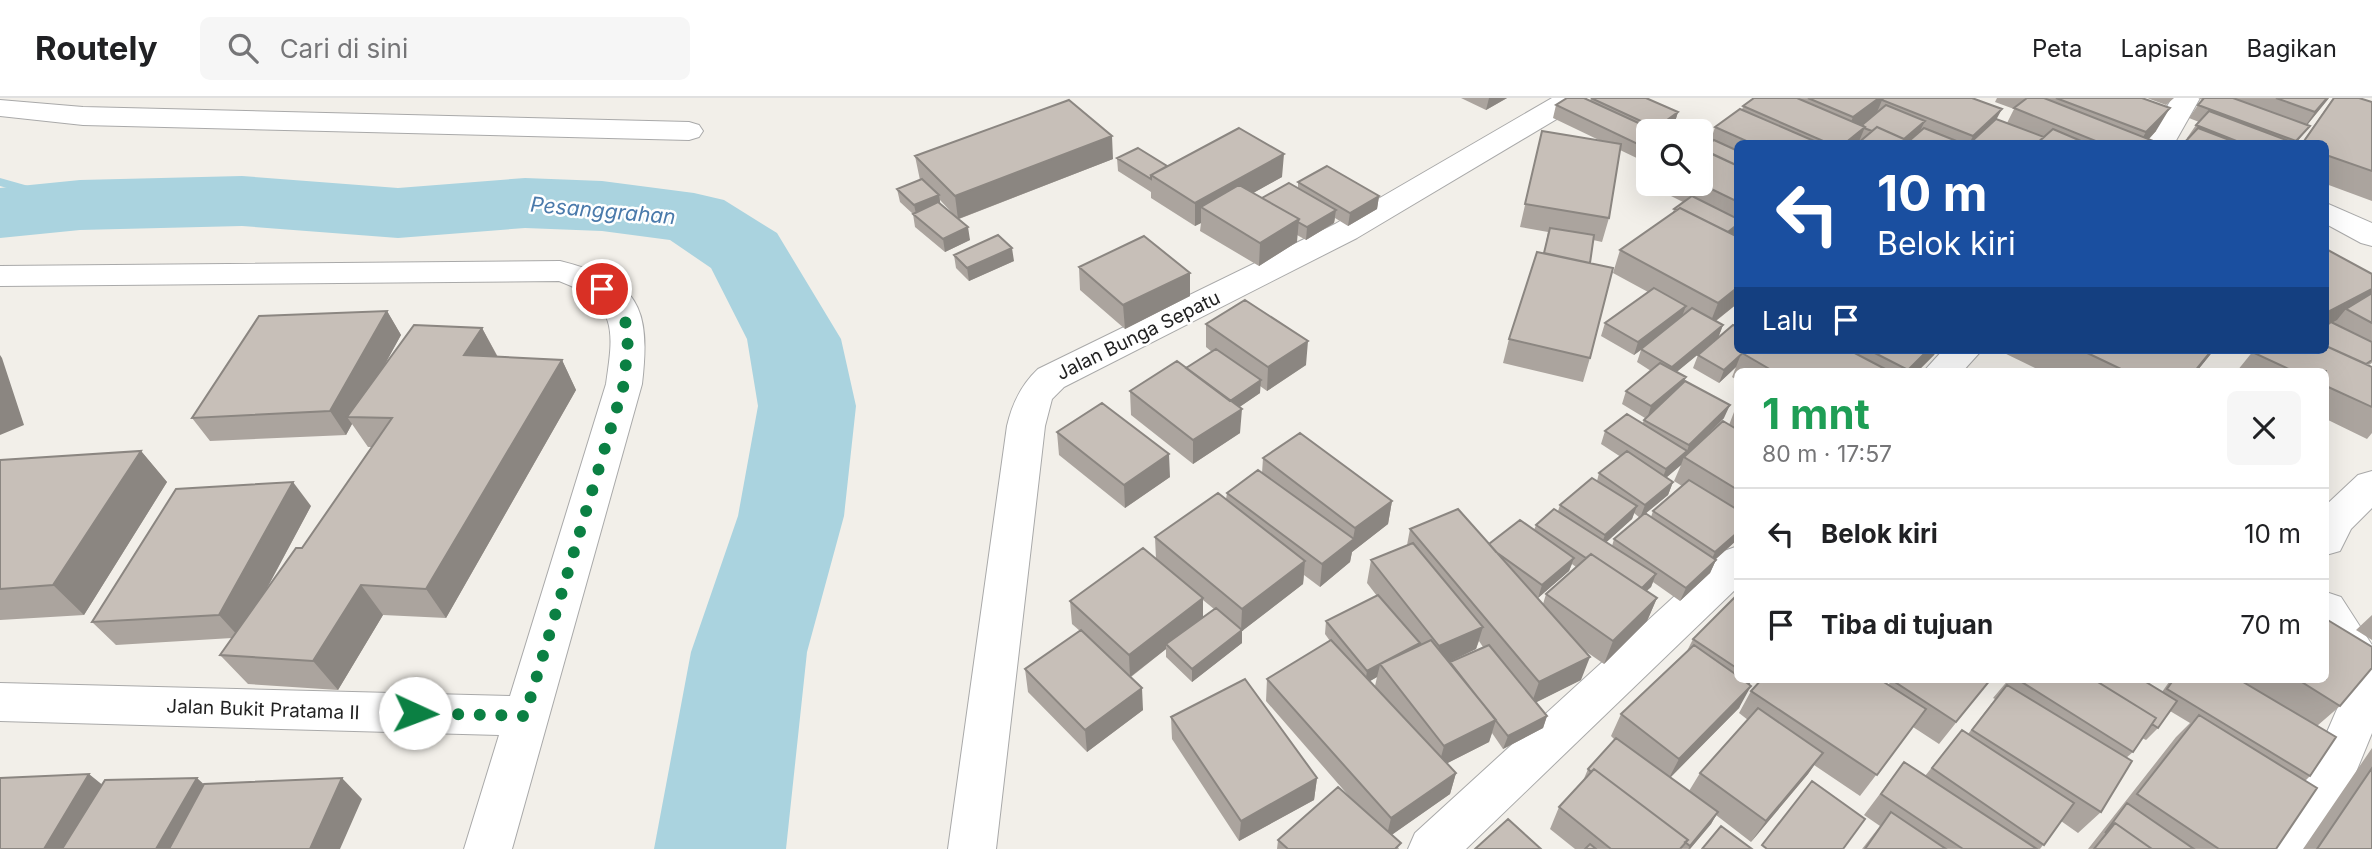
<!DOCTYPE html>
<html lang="id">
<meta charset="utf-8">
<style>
:root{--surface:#fff;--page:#f6f6f6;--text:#202124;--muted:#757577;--line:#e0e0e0}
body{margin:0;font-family:Inter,sans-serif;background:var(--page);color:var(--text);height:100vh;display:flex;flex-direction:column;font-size:26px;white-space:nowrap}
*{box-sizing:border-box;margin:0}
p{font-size:23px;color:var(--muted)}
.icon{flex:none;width:38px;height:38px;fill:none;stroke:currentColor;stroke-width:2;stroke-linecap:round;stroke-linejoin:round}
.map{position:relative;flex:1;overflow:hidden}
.panel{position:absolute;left:1734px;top:270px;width:595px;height:315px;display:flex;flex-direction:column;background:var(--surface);border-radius:10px;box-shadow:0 7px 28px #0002}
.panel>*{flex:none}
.guide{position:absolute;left:1734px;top:42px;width:595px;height:214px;border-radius:10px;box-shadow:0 7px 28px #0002;background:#1a4fa0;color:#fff;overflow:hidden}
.buttons{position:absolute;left:1636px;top:21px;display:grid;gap:14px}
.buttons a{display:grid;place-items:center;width:77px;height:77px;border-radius:10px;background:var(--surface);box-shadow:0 7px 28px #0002;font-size:35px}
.pin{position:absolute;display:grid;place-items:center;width:60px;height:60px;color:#fff;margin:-30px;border:4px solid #fff;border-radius:50%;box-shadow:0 2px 7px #0007}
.me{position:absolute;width:77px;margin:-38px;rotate:92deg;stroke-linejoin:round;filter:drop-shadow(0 0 5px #0008)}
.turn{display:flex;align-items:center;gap:24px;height:147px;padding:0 28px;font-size:32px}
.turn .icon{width:91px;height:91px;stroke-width:2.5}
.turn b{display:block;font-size:49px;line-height:60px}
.then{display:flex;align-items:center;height:66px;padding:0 28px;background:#0003;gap:14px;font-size:26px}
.round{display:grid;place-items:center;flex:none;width:74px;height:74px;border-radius:10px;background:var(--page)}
.overview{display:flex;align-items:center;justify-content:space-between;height:119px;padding:0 28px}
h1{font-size:42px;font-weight:700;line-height:52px;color:#1e9e55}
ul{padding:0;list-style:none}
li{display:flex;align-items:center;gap:21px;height:91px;padding:0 28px;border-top:2px solid var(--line)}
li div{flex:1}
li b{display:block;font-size:26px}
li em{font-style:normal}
header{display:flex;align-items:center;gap:42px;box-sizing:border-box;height:98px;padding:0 35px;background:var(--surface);border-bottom:2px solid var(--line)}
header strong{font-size:33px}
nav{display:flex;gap:38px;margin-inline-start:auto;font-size:24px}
.search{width:490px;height:63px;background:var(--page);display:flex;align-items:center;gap:18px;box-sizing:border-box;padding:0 24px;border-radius:10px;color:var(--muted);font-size:26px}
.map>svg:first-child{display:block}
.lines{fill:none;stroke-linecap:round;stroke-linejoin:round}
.stream{fill:#aad3df;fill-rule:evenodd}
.river{fill:#aad3df;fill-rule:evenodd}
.minor-casing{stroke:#a9a9a9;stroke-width:2}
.minor{fill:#fff;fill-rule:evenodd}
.wall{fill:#aba49e;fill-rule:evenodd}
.shaded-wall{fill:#8b8681}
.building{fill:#c7bfb8;stroke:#8b8681;stroke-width:2}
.route{stroke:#0b8043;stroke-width:12;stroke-dasharray:0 21.6}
.labels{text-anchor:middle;stroke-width:5;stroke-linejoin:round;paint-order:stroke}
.street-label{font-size:19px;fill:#222;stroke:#fff}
.water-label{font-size:21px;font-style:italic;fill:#4a7aab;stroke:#fff}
</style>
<header>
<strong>Routely</strong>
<div class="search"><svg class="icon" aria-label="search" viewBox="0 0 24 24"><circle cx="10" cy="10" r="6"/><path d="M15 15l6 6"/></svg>Cari di sini</div>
<nav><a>Peta</a><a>Lapisan</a><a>Bagikan</a></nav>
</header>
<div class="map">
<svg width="2372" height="751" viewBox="0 0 2372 751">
<rect width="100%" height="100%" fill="#f2efe9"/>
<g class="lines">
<path class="stream" d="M0 80 85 104 87 107 80 111 0 88Z"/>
<path class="river" d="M242 78 398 90 525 80 602 83 694 95 724 102 777 135 841 241 856 308 844 418 807 554 786 751H654L691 554 738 418 758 308 747 241 711 170 670 142 602 133 525 130 398 140 242 128 80 132 0 140V90L80 82Z"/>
<g class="minor-casing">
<path id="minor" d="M1552 0H1586L1582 6 1357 140 1064 289 1052 301 1045 328 996 751H948L1007 328C1012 306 1021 287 1038 271L1335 126Z
M2172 0H2200L2174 46H2145Z
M0 2 83 9 689 24 699 27 703 33 699 39 689 42 83 27 0 18Z
M2326 105 2372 125V148L2361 145 2326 126Z
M560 163C639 183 651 208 642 286L512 751H464L499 637 0 623V585L510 598 606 286C614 232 618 205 559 183L0 188V168Z
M1943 252H1982L1963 273H1924Z
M2372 373V410L2351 431 2340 453 2326 457V407L2358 377Z
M1738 448V489L1466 751H1408L1415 735 1724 453Z
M2326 494 2341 499 2372 547V635L2352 684 2309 751H2258L2265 735 2317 657 2344 595 2340 572 2326 547Z"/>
</g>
<use href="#minor" class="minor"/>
</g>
<path class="wall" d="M1461 0H1507L1486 12Z
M1591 0 1678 14 1674 27 1665 33H1648V62L1645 64 1620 52 1609 120 1602 144 1593 142 1590 165V260L1583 284 1503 265 1509 241 1544 155 1548 134 1520 129 1542 33 1601 43 1553 20 1556 7 1590 3Z
M1754 0H1972L1997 21 2007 25 2014 11 1995 4 1997 0H2142L2156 33 2149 41 2155 46H1738V205L1716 223 1723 227 1718 240 1676 274 1684 284 1724 320 1703 342 1729 327 1734 314 1738 311V441L1715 462H1716L1710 475 1680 503 1653 484 1651 489 1646 493 1657 500 1647 523 1604 566 1581 550V582L1536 604 1547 618 1543 630 1503 651 1492 635 1489 644 1447 665 1456 675 1450 696 1391 737 1399 751H1277L1278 742 1348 697 1266 603 1267 581 1330 543 1325 536 1326 523 1377 498 1367 485 1371 462 1407 447 1410 431 1489 446 1534 432 1536 427 1558 413 1560 407 1597 383 1599 375 1621 359 1601 346 1605 333 1642 326 1645 320 1622 306 1626 293 1651 273 1637 264 1641 252 1634 257 1601 238 1605 225 1648 194 1613 175 1620 152 1673 115 1674 111 1683 104 1657 91 1658 86H1701V38L1710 42 1708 47 1710 45 1715 29 1742 12 1743 8ZM1681 367 1674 383 1682 388 1653 413 1651 419 1645 416 1668 397 1673 384 1666 380ZM1634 415 1640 420 1614 441 1612 448 1606 444 1632 421ZM1572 466 1576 469 1546 496 1543 506 1535 498 1538 500 1569 473ZM1479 543 1483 549 1450 565 1449 564 1476 551ZM1377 579 1375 588 1380 595 1370 583Z
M2147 0H2174L2166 7Z
M2198 0H2329L2307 27 2310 28 2296 45 2297 46H2183L2188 40H2187L2196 27 2199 24 2189 20 2198 7 2203 2Z
M2333 0 2372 4V103L2326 86V46H2301Z
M915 58 1113 61 959 121 970 142 945 154 915 129 913 116 900 104 897 91 920 82ZM940 102 956 119 940 106Z
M1117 60 1167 68 1282 79 1253 95 1262 100 1298 90V84L1379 98 1377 111 1348 128 1335 120 1334 125 1306 142 1297 137V144L1259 168 1200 133 1201 125 1195 128 1151 100V94L1118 73Z
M2326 151 2372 176V265L2369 267 2372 269V335L2367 341 2326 321V273H2237L2254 252H2326Z
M954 157 1014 163 969 183 956 170Z
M1079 169 1190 198 1125 231 1080 192Z
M387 213 401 237 383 269 482 230 498 259 562 262 576 292 446 520 383 517 338 592 248 586 220 557 232 540 116 547 92 524 311 408 264 496 302 450 372 349H368L352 326 346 337 210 343 192 320Z
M1206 226 1306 267 1267 293 1260 288V295L1239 309 1240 335 1193 366 1131 317 1130 293 1186 270 1212 254 1206 249Z
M1738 252H1937L1934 257 1918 273H1738V283L1732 279 1736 269 1719 285 1693 270 1698 257Z
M1998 252H2214L2197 273H2041Z
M1057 334 1170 379 1125 410 1059 357Z
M141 353 167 384 84 517 0 522V362Z
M1263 360 1392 403 1388 426 1352 454 1350 464 1320 489 1304 477 1303 486 1242 533V545L1192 584 1166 559V551L1131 579 1143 612 1087 654 1028 594 1025 571 1080 533 1072 526 1070 503 1156 461 1155 439 1226 401 1227 395 1262 375ZM1203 502 1214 511 1203 519Z
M1738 496V581H1754L1749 586 1739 610 1670 679 1689 693 1700 675 1748 622 1739 615 1751 593 1888 587 1893 581H1991L1939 646 1913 629 1860 698 1814 667 1808 676 1751 744 1716 717 1711 726 1690 751H1575L1550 731 1559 709 1583 683 1588 671 1615 642 1611 638 1621 616 1687 553 1693 541Z
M2372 517V542L2356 532Z
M2009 581H2148L2145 584 2162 594 2171 581H2326L2340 608 2317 628 2310 678 2305 683 2276 751H2088L2176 639 2190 625 2170 613 2158 630 2146 642 2142 640 2133 654 2126 660 2101 714 2078 735 2061 723 2040 751H1862L1880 728 1864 717 1904 664 1925 678 1962 632 1968 636 1995 601 1993 600Z
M1171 619 1317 680 1314 702 1239 743 1172 641Z
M2372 650V751H2303Z"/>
<path class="shaded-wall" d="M1489 0H1507L1486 12Z
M1879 0H1883L1875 19 1843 42 1853 19Z
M2326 0H2329L2299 37 2315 14Z
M2170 10 2156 33 2144 46H2139L2146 34Z
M2002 11 1995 24 1969 46 1973 38Z
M1678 14 1674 27 1665 33H1655L1656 30Z
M1925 23 1919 35 1907 46H1899Z
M1865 29 1858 46H1844Z
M1112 38 1113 61 958 121 955 98Z
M1710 42 1705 54 1701 58V48Z
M1648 52V62L1645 64Z
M1284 56 1282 79 1214 117 1201 109V125L1195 128V105Z
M939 97 941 110 917 120 914 107Z
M1379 98 1377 111 1348 128 1350 115Z
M1336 112 1334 125 1306 142 1307 129Z
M1299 121 1297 144 1259 168 1260 145Z
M1738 126V134L1733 139 1726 136Z
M968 129 970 142 945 154 943 141Z
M1012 150 1014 163 969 183 967 170Z
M1190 175V198L1125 231 1123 207Z
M1738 189V205L1709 228 1718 205Z
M2372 191V200L2346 211 2337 222 2326 228V215Z
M1686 208 1681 221 1634 257 1638 244Z
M387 213 401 237 356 319H347L352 326 346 337 330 313Z
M1723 227 1718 240 1667 282 1672 269Z
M482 230 498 260 464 257Z
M1308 243 1306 267 1267 293 1268 269Z
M1928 252H1937L1934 257 1918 273H1907Z
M2212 252H2214L2197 273H2195Z
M1741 256 1736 269 1719 285 1724 272Z
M0 257 2 260 24 327 0 337Z
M562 262 576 292 446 520 426 491Z
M1686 279 1681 292 1647 321 1651 308Z
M1261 282 1260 295 1228 317V304Z
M1730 307 1724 320 1684 360V359L1681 367 1661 384 1666 371 1687 353 1689 347Z
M1242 311 1240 335 1193 366V342Z
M141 353 167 384 84 517 53 487Z
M1169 356 1170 379 1125 410 1124 387Z
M293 384 311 408 240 540 219 517Z
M1673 384 1668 397 1640 420 1645 407Z
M1392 403 1388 426 1352 454 1350 464 1320 489 1322 466 1353 441 1355 430Z
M1637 408 1632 421 1600 450 1605 437Z
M1738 434V441L1709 467 1715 454Z
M1574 460 1569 473 1538 500 1542 487Z
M1716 462 1710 475 1680 503 1686 490Z
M1305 463 1303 486 1242 533V545L1192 584V571L1241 533 1242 511Z
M1656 476 1651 489 1632 507 1637 494Z
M361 487 383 517 338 592 313 563Z
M1203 500V523L1166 546V551L1130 579 1129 557Z
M1657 500 1647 523 1604 566 1613 543Z
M1483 529 1476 551 1434 571 1439 548Z
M1590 559 1581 582 1531 607 1539 584Z
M1380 567 1377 579 1365 586 1367 573Z
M1747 581H1754L1736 601Z
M1751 588 1739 610 1668 682 1679 661Z
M1142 590 1143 612 1087 654 1085 632Z
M1547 618 1543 630 1503 651 1508 638Z
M1496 622 1489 644 1438 670 1444 648Z
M1823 655 1808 676 1751 744 1766 723Z
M1456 675 1450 696 1386 741 1391 720Z
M89 676 115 697 84 751H44Z
M197 680 220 701 193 751H156Z
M342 680 362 701 340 751H310Z
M1317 680 1314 702 1239 743 1241 723Z
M1718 714 1711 726 1690 751H1688Z"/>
<path class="building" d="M1567 0H1584L1656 33H1648V51L1556 7Z
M1591 0H1646L1678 14 1656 30Z
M1754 0H1797L1865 29 1844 46H1830L1743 8Z
M1808 0H1879L1853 19Z
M1883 0H1972L2002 11 1973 38 1882 2Z
M2027 0H2044L2156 44 2154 46H2103L2014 10Z
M2056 0H2142L2170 10 2146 34Z
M2204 0H2233L2310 28 2296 43 2198 7Z
M2276 0H2327L2315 14Z
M2334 0H2359L2372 4V73L2326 57V46H2302Z
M1069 2 1112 38 955 98 915 58Z
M1886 7 1925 23 1904 41 1877 29 1872 33 1864 30 1865 29 1862 27Z
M1740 11 1821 46H1753L1715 29Z
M2209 13 2297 46H2244L2196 27Z
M1996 21 2044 39 2036 46H1972L1970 45Z
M1877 29 1915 46H1857Z
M1239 30 1284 56 1195 105 1151 77Z
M1685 30 1692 33H1680Z
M1924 30 1964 46H1915L1909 43Z
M2198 30 2240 46H2183Z
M2053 31 2088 46H2036Z
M1542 33 1621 46 1609 120 1525 106Z
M1701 38 1710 42 1701 48Z
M1714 42 1738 53V68L1702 51Z
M1138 50 1167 68 1151 77V81L1117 60Z
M1701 51 1738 68V104L1701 86Z
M1327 68 1379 98 1350 115 1298 84Z
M922 81 939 97 914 107 897 91Z
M1289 85 1336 112 1307 129 1298 124 1299 121 1262 100Z
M1239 87 1299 121 1260 145 1201 109Z
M1692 98 1738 121V126L1728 134 1680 110 1677 112 1674 111Z
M938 104 968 129 943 141 913 116Z
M1680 110 1738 139V189L1718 205 1620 152Z
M1550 130 1594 137 1590 165 1544 155Z
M998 137 1012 150 967 170 954 157Z
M1144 138 1190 175 1123 207 1079 169Z
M2326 151 2372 176V191L2326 215Z
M1537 154 1613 170 1590 260 1509 241Z
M1654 190 1686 208 1638 244 1605 225Z
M2372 195V225L2346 211Z
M1245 202 1308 243 1268 269 1206 226Z
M1692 210 1723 227 1672 269 1641 251Z
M387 213 330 313 192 320 259 218Z
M2331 224 2372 244V262L2366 266 2326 248V228Z
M414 227 482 230 464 257 562 262 426 491 361 487 313 563 220 557 296 450H302L392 320 347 319Z
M1733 227 1738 229V252H1746L1724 272 1698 257Z
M2326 248 2372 269V309L2326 288V273H2293L2252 254 2254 252H2326Z
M1216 251 1261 282 1230 303 1186 270Z
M1746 252H1849L1889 273H1773L1742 255Z
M1869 252H1928L1908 272Z
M2081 252H2212L2195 273H2125Z
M1177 263 1242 311 1193 342 1130 293Z
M1660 265 1686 279 1651 308 1626 293Z
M1685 283 1730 307 1689 347 1644 322Z
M1102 305 1169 356 1124 387 1057 334Z
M1627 316 1687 353 1666 371 1605 333Z
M1723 323 1738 332V392L1684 359Z
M1300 335 1392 403 1355 430 1263 360Z
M141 353 53 487 0 491V362Z
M1627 353 1673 384 1645 407 1599 375Z
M1258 372 1354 441 1322 466 1227 395Z
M1592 380 1637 408 1605 437 1560 407Z
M1689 382 1738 412V434L1715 454 1653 413Z
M293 384 219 517 92 524 176 391Z
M1218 395 1305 463 1242 511 1155 439Z
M1458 411 1590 559 1539 584 1410 431Z
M1554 411 1656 476 1642 490 1591 456 1586 460 1536 427Z
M1645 415 1716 462 1686 490 1614 441Z
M1520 422 1574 460 1542 487 1496 454 1489 446Z
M1413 445 1483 529 1439 548 1371 462Z
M1143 450 1203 500 1129 557 1070 503Z
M1591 456 1657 500 1613 543 1546 496Z
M1738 496V571L1693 541Z
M1378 497 1420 545 1380 566 1367 573 1326 523Z
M1216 510 1242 532 1192 571 1166 546Z
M2326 521 2372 549V570L2340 608 2297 581H2326Z
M1081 532 1142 590 1085 632 1025 571Z
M1331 542 1456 675 1391 720 1267 581Z
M1431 542 1496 622 1444 648 1380 566Z
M1489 547 1547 618 1508 638 1450 564Z
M1694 547 1738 578V581H1742L1751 588 1679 661 1621 616Z
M1245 581 1317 680 1241 723 1171 619Z
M1762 581H1879L1926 611 1877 677 1751 593Z
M1893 581H1991L1956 624 1892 582Z
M2017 581H2093L2156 620 2133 654Z
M2093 581H2141L2177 603 2158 630 2152 626 2156 620Z
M2174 581H2238L2336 639 2310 678 2167 591Z
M2007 587 2132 663 2101 714 1972 632Z
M1758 610 1823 655 1766 723 1700 675Z
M2199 617 2317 690 2276 751H2219L2137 696Z
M1962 632 2074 705 2044 747 1932 670Z
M1616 640 1718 714 1690 748 1685 744 1688 742 1594 671 1591 674 1588 671Z
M1904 664 2037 751H1963L1881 696Z
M2372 670V751H2317Z
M1594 671 1688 742 1680 751H1611L1559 709Z
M89 676 44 751H0V680Z
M197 680 156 751H62L105 682Z
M342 680 310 751H169L204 686Z
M1812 683 1865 721 1843 751H1767L1762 747Z
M1338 689 1401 745 1395 751H1288L1278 742Z
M2127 705 2194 751H2152L2115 725 2105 735Z
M1891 714 1946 751H1865Z
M1508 721 1541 751H1475Z
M2115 725 2152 751H2094Z
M1721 728 1752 751H1702Z
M1590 746 1596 751H1585Z"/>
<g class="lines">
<path class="route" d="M415 615 525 618 624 286C627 244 637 221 602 191"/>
</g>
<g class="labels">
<g class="street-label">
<text transform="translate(1138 237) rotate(-26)" y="7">Jalan Bunga Sepatu</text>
<text transform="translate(263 611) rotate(2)" y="7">Jalan Bukit Pratama II</text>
</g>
<g class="water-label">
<text transform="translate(603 113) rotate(5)" y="7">Pesanggrahan</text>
</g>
</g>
</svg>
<div class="buttons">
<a><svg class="icon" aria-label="search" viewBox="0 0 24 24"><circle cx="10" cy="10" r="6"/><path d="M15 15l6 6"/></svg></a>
</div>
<div class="pin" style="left:602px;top:191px;background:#d93025"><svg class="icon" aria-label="arrive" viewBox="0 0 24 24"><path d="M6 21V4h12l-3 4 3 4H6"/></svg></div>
<svg class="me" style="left:415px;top:615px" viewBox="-20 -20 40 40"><circle r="19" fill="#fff"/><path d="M0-13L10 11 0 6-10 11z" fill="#0b8043"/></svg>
<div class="guide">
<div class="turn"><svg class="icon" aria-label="left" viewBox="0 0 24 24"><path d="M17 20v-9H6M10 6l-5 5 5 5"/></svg><div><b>10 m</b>Belok kiri</div></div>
<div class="then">Lalu<svg class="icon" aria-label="arrive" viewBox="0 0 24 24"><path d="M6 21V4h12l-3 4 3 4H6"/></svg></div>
</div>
<section class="panel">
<div class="overview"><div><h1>1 mnt</h1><p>80 m · 17:57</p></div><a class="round"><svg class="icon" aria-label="close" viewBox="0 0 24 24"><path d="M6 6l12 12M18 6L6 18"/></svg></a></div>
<ul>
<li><svg class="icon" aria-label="left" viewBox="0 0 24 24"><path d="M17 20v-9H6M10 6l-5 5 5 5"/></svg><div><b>Belok kiri</b></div><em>10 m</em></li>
<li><svg class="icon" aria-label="arrive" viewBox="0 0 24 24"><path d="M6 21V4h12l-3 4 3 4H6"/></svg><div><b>Tiba di tujuan</b></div><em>70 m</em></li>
</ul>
</section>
</div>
